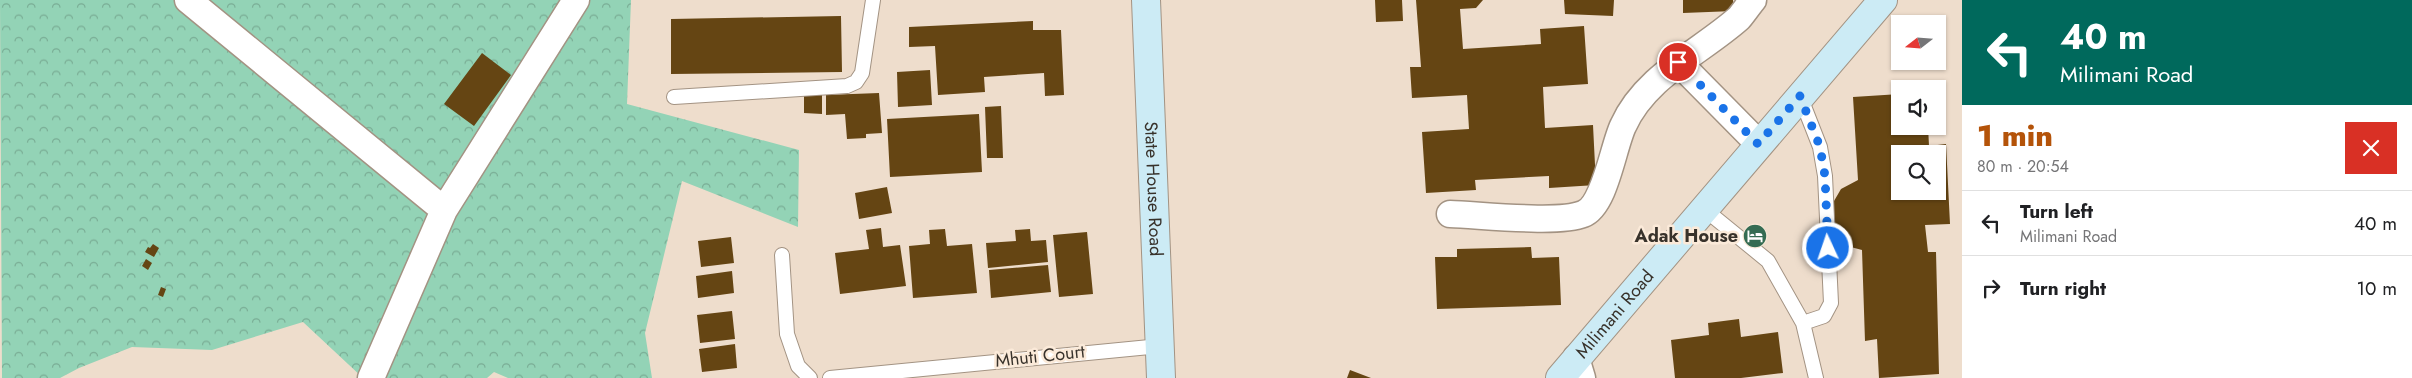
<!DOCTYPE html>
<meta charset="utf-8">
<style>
:root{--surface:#fff;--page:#f6f6f6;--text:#202124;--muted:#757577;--line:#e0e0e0;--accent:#b45309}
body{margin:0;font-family:Jost,sans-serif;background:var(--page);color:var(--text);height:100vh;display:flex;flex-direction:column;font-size:19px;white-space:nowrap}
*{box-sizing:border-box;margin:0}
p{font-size:16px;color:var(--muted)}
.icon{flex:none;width:28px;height:28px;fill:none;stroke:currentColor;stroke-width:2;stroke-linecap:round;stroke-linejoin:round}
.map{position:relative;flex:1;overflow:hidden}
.details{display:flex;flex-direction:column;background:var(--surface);width:450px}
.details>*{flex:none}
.banner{background:#00695c;color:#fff;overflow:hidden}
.needle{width:32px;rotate:253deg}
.fabs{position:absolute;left:1891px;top:15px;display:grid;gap:10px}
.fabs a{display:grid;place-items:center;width:55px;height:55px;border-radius:0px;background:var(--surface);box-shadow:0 1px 4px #0004;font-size:25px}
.pin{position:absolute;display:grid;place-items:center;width:42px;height:42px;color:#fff;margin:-21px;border:2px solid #fff;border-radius:50%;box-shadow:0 1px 5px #0007}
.me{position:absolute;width:55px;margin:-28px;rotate:357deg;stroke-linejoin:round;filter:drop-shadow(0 0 4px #0008)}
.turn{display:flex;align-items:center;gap:18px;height:105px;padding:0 15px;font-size:22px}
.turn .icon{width:65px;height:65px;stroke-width:2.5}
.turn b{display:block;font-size:35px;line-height:42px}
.round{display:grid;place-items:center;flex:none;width:52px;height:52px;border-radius:0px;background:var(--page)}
.headline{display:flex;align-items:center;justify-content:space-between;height:85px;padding:0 15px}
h1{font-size:30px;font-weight:800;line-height:38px;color:var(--accent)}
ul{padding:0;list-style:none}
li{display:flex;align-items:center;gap:15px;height:65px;padding:0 15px;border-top:1px solid var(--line)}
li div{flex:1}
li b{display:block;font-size:19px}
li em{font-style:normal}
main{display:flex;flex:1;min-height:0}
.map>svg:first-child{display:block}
.forest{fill:url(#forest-crowns)}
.building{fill:#654513;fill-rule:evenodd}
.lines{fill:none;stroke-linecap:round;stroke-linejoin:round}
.lane-casing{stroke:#a39383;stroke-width:16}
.street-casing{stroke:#a39383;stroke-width:29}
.secondary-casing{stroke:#a39383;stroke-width:30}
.lane{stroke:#fff;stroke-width:14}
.street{stroke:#fff;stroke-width:26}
.secondary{stroke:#ccebf5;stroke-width:28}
.route{stroke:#1a73e8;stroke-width:9;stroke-dasharray:0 16.2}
.labels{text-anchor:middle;stroke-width:5;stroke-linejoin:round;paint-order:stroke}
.street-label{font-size:18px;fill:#38322b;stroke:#fbead9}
.poi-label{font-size:18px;font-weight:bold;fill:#38322b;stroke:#fbead9;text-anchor:end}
</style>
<main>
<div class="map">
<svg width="1962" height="378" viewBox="0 0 1962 378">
<defs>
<pattern id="forest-crowns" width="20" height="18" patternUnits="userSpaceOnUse" patternTransform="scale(1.25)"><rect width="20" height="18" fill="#93d3b6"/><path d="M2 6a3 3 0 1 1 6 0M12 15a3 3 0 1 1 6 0" fill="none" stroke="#79ac94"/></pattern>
</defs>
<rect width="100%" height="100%" fill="#edc"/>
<path class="forest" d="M0 0H631L627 104 799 150 798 227 682 181 645 333 652 378H508L494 372 487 378H363L303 322 212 350 132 347 79 368 60 378H2Z"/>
<path class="building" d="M1375 0H1402L1403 21 1376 22Z
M1416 0H1483L1476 8 1460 9 1463 49 1541 44 1540 29 1584 26 1588 84 1543 87 1545 128 1593 125 1596 185 1549 188V176L1475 180 1476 190 1426 193 1422 132 1469 129 1467 95 1412 98 1410 67H1421Z
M1564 0H1614L1613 16 1565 14Z
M1683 0H1733L1734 11 1683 13Z
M841 16 842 72 671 74V19Z
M1033 21V30H1061L1064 95 1045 96 1044 73 984 77 985 92 938 95 935 46 909 47V27Z
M482 53 511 75 474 126 444 104Z
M930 70 932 105 898 107 897 72Z
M804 93H822V114L804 113Z
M879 93 882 133 866 134V138L847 139 845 114 826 115V95Z
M1900 94V126H1928L1929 146 1946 144 1950 224 1925 225 1928 252H1936L1939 374 1879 378 1877 339 1865 341 1862 250 1847 246 1837 235 1830 212 1834 201 1841 189 1858 180 1853 97ZM1900 154H1938V191H1900Z
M1001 106 1003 158H987L985 107Z
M979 114 982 172 890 177 887 119Z
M887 187 892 213 859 219 855 193Z
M881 228 883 247 900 245 906 286 840 294 835 253 869 249 866 230Z
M945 229 947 246 972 244 977 293 913 298 909 246 930 244 929 230Z
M1030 229 1031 241 1046 240 1048 262 988 268 986 243 1016 241 1015 230Z
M1087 232 1093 294 1059 297 1053 235Z
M731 237 734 263 701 267 698 241Z
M153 244 159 248 154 257 145 252 148 247 150 248Z
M1531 247 1532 258 1559 257 1561 305 1437 309 1435 257H1457V249Z
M146 259 152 263 148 270 142 266Z
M1048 265 1051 292 991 298 989 270Z
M732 271 734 293 698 298 696 276Z
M161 287 166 289 163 297 158 295Z
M732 311 735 339 700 343 697 315Z
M1739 319 1741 337 1778 332 1783 373 1741 378H1675L1671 340 1709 335 1708 323Z
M735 344 737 368 702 372 699 349Z
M1350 370 1371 378H1347Z"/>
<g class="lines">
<g class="lane-casing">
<path id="lane" d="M1800 96 1820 147 1825 176 1831 303 1824 316 1803 323
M674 97 847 86 856 82 862 73 873 0
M1703 208 1768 261 1803 323 1816 378
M782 255 787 334 798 366 810 378
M830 378 1160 346"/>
</g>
<g class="street-casing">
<path id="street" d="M188 0 444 210 371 378
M1678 62 1759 144
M444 210 576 0
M1450 214C1481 215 1559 224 1583 214 1605 206 1613 147 1623 126 1645 76 1701 52 1739 18 1744 12 1748 6 1753 0
M1576 358 1582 378"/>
</g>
<g class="secondary-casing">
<g id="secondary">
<path id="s1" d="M1146 0 1161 378"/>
<path id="s2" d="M1560 378 1883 0"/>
</g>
</g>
<use href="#lane" class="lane"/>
<use href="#street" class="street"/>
<use href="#secondary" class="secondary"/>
</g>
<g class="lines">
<path class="route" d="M1678 62 1758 144 1800 96 1820 147 1825 176 1828 248"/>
</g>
<defs>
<g id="hotel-disc" transform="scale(1.25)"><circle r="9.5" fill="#356c53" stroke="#fbead9"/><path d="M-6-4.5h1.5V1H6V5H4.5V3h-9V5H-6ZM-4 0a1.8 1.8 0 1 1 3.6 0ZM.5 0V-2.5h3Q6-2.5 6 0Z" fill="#fff"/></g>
</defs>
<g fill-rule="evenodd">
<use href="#hotel-disc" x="1755" y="236"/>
</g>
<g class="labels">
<g class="street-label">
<text dy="6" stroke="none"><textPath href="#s1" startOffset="189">State House Road</textPath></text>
<text dy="6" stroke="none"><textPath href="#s2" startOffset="84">Milimani Road</textPath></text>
<text transform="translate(1040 356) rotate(-6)" y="6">Mhuti Court</text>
</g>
<g class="poi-label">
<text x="1738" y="242">Adak House</text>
</g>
</g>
</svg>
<div class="fabs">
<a><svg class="needle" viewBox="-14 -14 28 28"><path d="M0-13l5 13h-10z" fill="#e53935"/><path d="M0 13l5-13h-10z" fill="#757577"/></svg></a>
<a><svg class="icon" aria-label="sound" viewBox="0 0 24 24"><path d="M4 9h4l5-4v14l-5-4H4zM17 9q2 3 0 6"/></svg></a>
<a><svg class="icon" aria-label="search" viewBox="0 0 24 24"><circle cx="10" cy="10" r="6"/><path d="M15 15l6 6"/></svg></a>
</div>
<div class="pin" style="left:1678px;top:62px;background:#d93025"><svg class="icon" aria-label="arrive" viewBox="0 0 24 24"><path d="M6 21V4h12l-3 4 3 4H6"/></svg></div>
<svg class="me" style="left:1828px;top:248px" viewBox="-20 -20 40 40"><circle r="17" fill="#1a73e8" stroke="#fff" stroke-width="3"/><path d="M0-11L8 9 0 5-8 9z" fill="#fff"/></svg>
</div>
<section class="details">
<div class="banner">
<div class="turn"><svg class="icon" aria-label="left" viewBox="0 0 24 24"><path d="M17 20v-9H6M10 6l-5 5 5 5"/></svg><div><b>40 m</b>Milimani Road</div></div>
</div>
<div class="headline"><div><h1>1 min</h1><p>80 m · 20:54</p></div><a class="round" style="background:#d93025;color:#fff"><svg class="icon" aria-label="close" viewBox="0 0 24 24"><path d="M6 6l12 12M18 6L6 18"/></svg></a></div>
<ul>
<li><svg class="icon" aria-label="left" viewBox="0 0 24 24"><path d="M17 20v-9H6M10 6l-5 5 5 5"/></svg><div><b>Turn left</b><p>Milimani Road</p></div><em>40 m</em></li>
<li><svg class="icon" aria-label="right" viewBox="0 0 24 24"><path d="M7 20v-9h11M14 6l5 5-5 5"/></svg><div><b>Turn right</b></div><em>10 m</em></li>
</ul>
</section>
</main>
